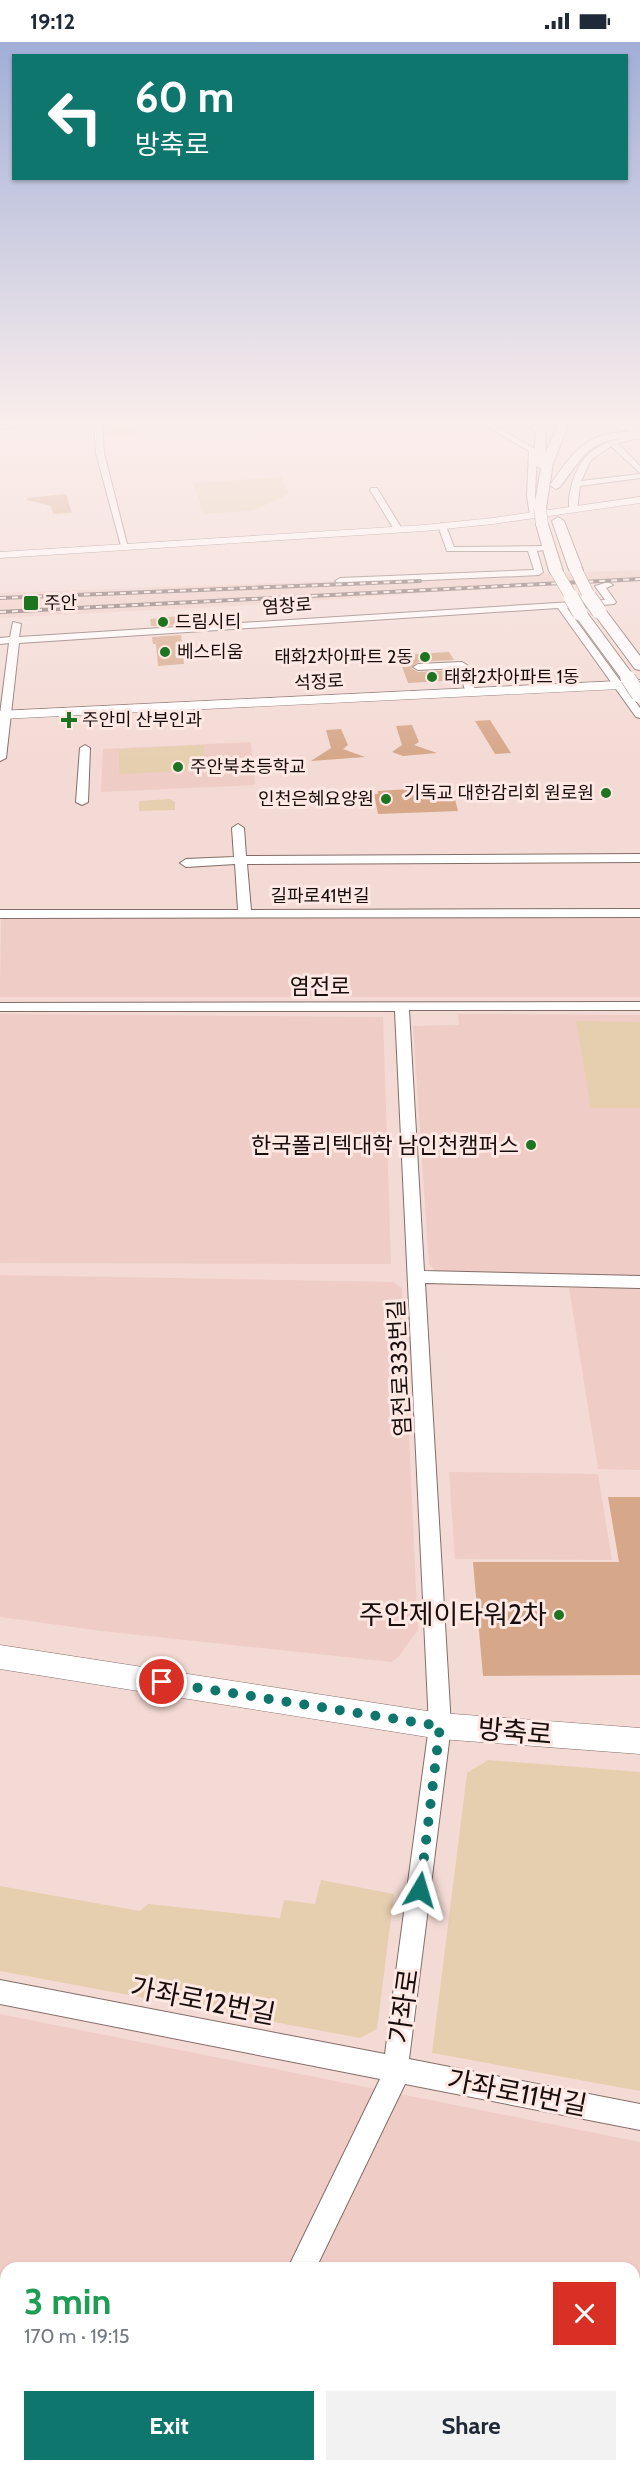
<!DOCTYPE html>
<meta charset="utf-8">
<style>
:root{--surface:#fff;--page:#f2f2f3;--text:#1f2937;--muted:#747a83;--accent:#0f766e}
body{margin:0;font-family:Cabin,"Noto Sans KR",sans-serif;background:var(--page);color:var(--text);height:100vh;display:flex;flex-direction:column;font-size:22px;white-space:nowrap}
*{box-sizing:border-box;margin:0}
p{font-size:20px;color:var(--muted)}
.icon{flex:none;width:33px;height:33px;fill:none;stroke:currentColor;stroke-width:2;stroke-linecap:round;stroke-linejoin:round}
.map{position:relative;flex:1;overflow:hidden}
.panel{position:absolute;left:0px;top:2220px;width:640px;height:210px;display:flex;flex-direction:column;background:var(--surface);border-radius:18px 18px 0 0;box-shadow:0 2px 4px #0004}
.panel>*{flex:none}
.hud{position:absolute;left:12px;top:12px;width:616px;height:126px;border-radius:0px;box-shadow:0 2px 4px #0004;background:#0f766e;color:#fff;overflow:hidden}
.pin{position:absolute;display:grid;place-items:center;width:51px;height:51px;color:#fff;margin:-26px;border:3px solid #fff;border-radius:50%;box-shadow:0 2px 6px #0007}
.me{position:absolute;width:66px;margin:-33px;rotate:7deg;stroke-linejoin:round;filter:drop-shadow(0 0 4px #0008)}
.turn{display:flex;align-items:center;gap:21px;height:126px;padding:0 24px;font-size:27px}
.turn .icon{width:78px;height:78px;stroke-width:2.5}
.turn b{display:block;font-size:42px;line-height:51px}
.round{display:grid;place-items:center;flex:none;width:63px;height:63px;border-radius:0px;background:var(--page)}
.summary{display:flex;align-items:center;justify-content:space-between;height:102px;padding:0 24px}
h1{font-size:36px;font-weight:700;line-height:45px;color:#1e9e55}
.button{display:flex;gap:12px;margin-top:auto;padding:12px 24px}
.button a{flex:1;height:69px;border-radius:0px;background:var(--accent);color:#fff;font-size:24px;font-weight:700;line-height:69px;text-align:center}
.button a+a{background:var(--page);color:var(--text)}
.status{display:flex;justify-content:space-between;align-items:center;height:42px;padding:0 30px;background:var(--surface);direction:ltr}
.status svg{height:16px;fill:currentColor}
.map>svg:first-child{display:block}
.built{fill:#efccc5;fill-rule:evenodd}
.green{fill:#e6cfaf}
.building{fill:#d6a789}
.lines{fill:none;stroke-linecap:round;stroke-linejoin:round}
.minor-casing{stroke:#846d68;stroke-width:2}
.major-casing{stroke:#846d68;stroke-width:1}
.highway-casing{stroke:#846d68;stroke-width:2}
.minor{fill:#fff;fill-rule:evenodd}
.major{fill:#fff;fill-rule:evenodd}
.highway{fill:#fff;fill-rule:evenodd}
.rail-casing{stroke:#776663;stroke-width:4}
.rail{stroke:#fee8e4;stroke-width:2;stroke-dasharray:6;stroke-linecap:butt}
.highway-bridge-far1-casing{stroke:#846d68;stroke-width:13;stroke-linecap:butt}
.highway-bridge-casing{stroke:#846d68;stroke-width:16;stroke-linecap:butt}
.highway-bridge-far1{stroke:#fff;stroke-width:12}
.highway-bridge{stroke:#fff;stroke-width:15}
.route{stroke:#0f766e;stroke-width:10;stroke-dasharray:0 18}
.poi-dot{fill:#1e7420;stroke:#fee8e4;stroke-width:2}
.labels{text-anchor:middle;stroke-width:6;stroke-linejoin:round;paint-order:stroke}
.far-poi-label{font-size:18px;fill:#170e0c;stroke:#fee8e4;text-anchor:start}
.far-street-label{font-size:18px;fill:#170e0c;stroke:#fee8e4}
.street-label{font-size:22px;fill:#170e0c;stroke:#fee8e4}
.poi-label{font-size:22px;fill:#170e0c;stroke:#fee8e4;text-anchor:end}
.near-poi-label{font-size:27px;fill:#170e0c;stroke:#fee8e4;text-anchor:end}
.near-street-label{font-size:27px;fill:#170e0c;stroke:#fee8e4}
</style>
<div class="status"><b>19:12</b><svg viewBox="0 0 49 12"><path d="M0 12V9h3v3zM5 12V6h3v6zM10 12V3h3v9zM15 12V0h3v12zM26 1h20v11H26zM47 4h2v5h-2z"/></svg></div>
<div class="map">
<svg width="640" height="2430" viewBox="0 0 640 2430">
<rect width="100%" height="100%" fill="#f4dad4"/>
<path class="built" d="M640 528V540L497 546 250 563 0 576V551Z
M251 700 255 743 101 750 103 707Z
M640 874V955H0L1 876Z
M0 972 383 975 391 1222 0 1221Z
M458 972 640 973V1236L450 1233 435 1228 429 1222 413 984 459 983Z
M0 1233 393 1240 402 1246 418 1588 399 1614 392 1620 102 1589 0 1575Z
M569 1246H640V1428L598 1427Z
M449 1430 598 1432 612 1518 455 1517Z
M0 1972 640 2100V2430H0ZM6 2226H634V2424H6Z"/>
<path class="green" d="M281 435 289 452 252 469 204 472 193 441Z
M204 703 206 728 119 732V707Z
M170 757 175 760V768L139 769V759Z
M576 979 640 980V1066H591Z
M488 1718 640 1730V2049L432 2011 467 1731Z
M321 1838 394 1852 377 1987 360 1996 0 1929V1844L140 1869 148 1862 280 1876 284 1858 315 1862Z"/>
<path class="building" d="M104 379H136L139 392 105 394Z
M66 452 72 471 53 472 51 464 27 458V456Z
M179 574 180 583 151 584 150 577Z
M181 593 184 622 158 624 156 602H153L152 595Z
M449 610 454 618 418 620 411 626 418 630 456 628 459 638 408 641 398 613Z
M490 678 511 711 495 712 475 679Z
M412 683 419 700 414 703 437 711 403 714 392 710 402 703 396 684Z
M341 687 348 703 343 707 365 715 311 719 331 706 326 688Z
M423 741 451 742 458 769 378 772 374 752H378V749L410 747V745Z
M608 1455H640V1633L483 1634 473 1520H619Z"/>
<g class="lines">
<g class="minor-casing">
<path id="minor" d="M36 379H62L0 387V383Z
M94 379H102L104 411 128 506 121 504 96 411Z
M477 379H487L537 408 535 454 537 475 530 473 527 454 529 409Z
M640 392V396L618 401 640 424V431L611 404 591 418 581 439 640 432V436L580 444 577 468 570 470C568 462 569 454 571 446 580 407 604 399 640 392Z
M371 446H377L402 487 401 489H395L370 448Z
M442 481 446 484 454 505 545 504V508L537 509 543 530 539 533 340 542 335 539 340 536 534 528 528 509H447L438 484Z
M608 540 613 543 606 546 616 560 614 562 567 566 640 666V676L636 675 558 566 19 601 6 716 0 719V672L9 601 0 602V596L10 595 13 580 21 582 19 595 605 558 595 544Z
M462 620 467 623 476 651 475 653 466 651 458 626 418 628 413 625 418 622Z
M85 703 90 706 88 760 82 763 76 760 80 706Z
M238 782 244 786 246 814 640 812V820L247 822 251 868 640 867V875L0 876V868H238L235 822 186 825 180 821 186 817 234 815 232 786Z
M640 960V968H409L424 1229 640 1234V1246L425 1241 451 1684 409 2017 640 2062V2088L405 2042 316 2226H288L380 2037 0 1962V1938L385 2012 429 1684 395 969H0V961Z
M191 2424H221L218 2430H188Z"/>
</g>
<g class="major-casing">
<path id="major" d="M582 379H604L640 385V391Z
M640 455V461L493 482 424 489 0 516V510L424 483 493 476Z
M640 638V646L0 677V669Z
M0 1603 440 1671 640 1686V1712L440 1697 0 1627Z"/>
</g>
<g class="highway-casing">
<path id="highway" d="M525 379H536L546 392 545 411 560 379H570L553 421 546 466 540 470 534 466 541 426 533 423 536 392Z
M640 389V395C591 396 587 409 560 445L556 447 550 443C579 402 588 390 640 389Z
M558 475 564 479 583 528 581 531 576 532 569 528 552 479Z
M542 478 548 482 563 529 561 532H551L549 529 536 482Z
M599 565 604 566 640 614V628L635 627 592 569Z
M580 567 585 568 633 633 635 636 633 639H623L573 571Z"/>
</g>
<use href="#minor" class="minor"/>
<use href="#major" class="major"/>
<use href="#highway" class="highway"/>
<g class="rail-casing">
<path id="rail" d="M0 556 420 539
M0 570 640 537"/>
</g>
<use href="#rail" class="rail"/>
<g class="highway-bridge-far1-casing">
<path id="highway-bridge-far1" d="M540 466 542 482
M576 528 590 556
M556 529 572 556"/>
</g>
<g class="highway-bridge-casing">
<path id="highway-bridge" d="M571 555 580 571
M589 555 599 569
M628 636 639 653"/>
</g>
<use href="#highway-bridge-far1" class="highway-bridge-far1"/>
<use href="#highway-bridge" class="highway-bridge"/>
</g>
<linearGradient id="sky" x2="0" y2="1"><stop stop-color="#a1aed7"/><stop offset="0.53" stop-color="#faeeec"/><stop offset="1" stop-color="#faeeec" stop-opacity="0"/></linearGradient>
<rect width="640" height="719" fill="url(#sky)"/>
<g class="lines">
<path class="route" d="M162 1640 440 1684 420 1848"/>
</g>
<g class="poi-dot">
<rect x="23" y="553" width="16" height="16" rx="3"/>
<circle cx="163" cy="580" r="6"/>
<circle cx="165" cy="610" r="6"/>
<circle cx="425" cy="615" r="6"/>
<circle cx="432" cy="635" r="6"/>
<path d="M66 669h6v6h6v6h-6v6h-6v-6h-6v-6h6z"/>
<circle cx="178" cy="725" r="6"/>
<circle cx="606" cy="751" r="6"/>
<circle cx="386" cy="757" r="6"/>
<circle cx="531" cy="1103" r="6"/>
<circle cx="559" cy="1573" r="6"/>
</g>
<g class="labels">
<g class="far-poi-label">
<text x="44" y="567">주안</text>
<text x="175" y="586">드림시티</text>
<text x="177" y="616">베스티움</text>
<text x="413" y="621" text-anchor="end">태화2차아파트 2동</text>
<text x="444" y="641">태화2차아파트 1동</text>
<text x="82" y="684">주안미 산부인과</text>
<text x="190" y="731">주안북초등학교</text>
<text x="594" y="757" text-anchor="end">기독교 대한감리회 원로원</text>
<text x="374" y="763" text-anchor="end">인천은혜요양원</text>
</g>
<g class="far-street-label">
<text transform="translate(287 564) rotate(-4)" y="6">염창로</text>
<text transform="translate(319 640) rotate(-3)" y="6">석정로</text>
<text x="320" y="860">길파로41번길</text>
</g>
<g class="street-label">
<text x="320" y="952">염전로</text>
<text transform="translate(399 1326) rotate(-93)" y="8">염전로333번길</text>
</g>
<g class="poi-label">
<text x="519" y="1111">한국폴리텍대학 남인천캠퍼스</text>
</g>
<g class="near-poi-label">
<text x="547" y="1582">주안제이타워2차</text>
</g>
<g class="near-street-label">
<text transform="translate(515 1690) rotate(5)" y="9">방축로</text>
<text transform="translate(203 1959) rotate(11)" y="9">가좌로12번길</text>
<text transform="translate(404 1964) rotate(-82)" y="9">가좌로</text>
<text transform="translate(517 2051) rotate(11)" y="9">가좌로11번길</text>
</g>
</g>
</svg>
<div class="pin" style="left:162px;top:1640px;background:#d93025"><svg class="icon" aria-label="arrive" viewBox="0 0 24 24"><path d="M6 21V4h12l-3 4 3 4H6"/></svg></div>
<svg class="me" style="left:420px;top:1848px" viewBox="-20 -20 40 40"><path d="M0-17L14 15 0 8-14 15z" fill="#0f766e" stroke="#fff" stroke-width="4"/></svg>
<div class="hud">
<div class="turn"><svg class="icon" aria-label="left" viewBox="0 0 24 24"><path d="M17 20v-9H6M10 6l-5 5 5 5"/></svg><div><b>60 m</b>방축로</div></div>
</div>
<section class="panel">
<div class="summary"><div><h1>3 min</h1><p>170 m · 19:15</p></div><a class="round" style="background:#d93025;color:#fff"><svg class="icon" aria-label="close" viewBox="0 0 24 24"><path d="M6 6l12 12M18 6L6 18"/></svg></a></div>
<div class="button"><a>Exit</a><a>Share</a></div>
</section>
</div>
